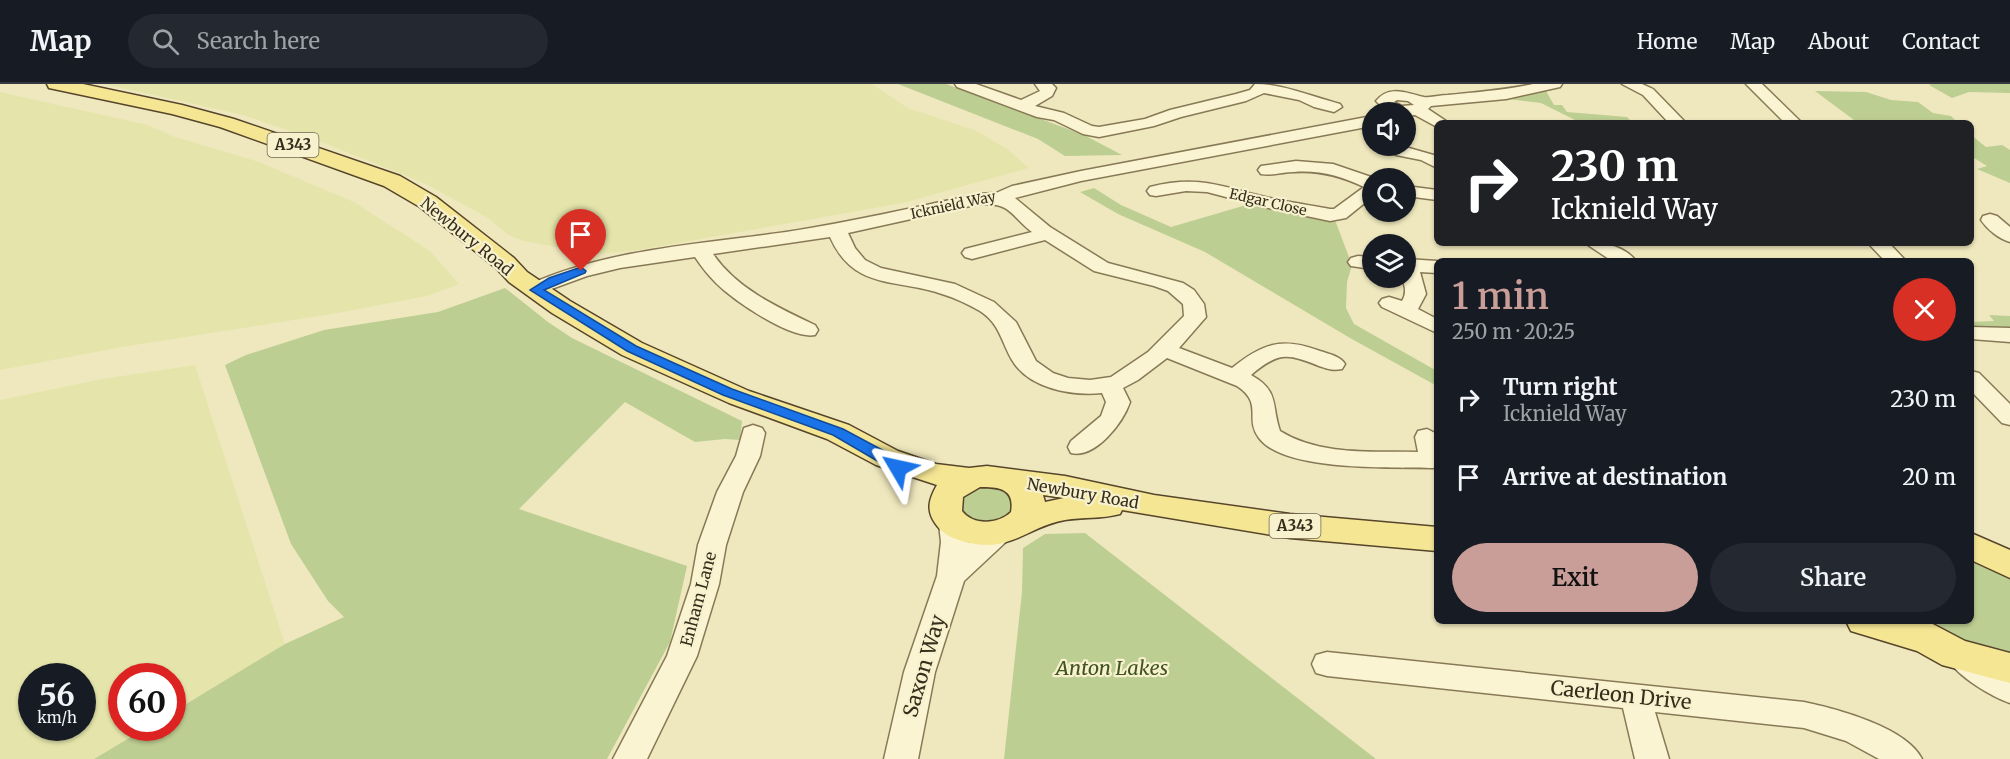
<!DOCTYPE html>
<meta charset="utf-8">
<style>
:root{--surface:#171b24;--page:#242831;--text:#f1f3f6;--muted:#9ea1a6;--line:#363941;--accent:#ca9e98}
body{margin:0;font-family:Merriweather,serif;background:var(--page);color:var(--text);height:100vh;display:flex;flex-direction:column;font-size:22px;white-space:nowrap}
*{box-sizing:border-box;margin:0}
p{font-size:20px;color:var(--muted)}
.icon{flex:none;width:33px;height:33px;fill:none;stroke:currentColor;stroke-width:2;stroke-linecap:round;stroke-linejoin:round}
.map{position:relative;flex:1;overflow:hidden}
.panel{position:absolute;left:1434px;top:174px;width:540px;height:366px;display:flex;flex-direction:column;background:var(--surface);border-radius:9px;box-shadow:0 2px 4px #0004}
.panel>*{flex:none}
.guide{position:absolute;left:1434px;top:36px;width:540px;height:126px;border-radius:9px;box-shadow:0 2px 4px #0004;background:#202124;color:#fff;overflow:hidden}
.fabs{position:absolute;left:1362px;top:18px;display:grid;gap:12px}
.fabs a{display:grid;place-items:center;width:54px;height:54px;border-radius:50%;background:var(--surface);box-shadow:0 2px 4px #0004;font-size:30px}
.speed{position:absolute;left:18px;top:579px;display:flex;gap:12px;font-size:30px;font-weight:700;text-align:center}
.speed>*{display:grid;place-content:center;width:78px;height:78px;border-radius:50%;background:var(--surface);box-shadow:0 2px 4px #0004;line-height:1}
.speed small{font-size:15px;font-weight:400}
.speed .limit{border:9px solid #d22;background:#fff;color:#111}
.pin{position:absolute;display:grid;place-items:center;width:51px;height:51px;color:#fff;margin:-62px -26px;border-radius:50% 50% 50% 0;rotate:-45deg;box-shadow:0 0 6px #0007}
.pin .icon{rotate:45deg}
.me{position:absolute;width:66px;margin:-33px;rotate:306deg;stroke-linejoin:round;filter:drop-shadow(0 0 4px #0008)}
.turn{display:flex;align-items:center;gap:21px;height:126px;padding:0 18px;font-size:27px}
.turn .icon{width:78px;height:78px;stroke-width:2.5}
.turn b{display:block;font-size:42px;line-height:51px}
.round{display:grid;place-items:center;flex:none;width:63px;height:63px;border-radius:32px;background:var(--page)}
.head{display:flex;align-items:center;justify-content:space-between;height:102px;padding:0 18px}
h1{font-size:36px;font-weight:600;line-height:45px;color:var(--accent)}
.button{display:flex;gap:12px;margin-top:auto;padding:12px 18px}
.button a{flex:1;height:69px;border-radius:36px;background:var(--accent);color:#111;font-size:24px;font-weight:600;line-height:69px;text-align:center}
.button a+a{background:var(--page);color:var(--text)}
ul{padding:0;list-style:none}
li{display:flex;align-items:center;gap:18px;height:78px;padding:0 18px}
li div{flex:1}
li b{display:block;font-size:22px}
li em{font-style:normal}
header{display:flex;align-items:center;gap:36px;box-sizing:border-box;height:84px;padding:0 30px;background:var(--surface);border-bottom:2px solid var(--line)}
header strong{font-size:28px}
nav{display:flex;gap:33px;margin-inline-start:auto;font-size:21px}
.search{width:420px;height:54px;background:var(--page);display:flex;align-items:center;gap:15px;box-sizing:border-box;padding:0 21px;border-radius:33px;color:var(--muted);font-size:22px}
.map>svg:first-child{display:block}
.farmland{fill:#e5e5ab;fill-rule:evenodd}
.green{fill:#bdce92}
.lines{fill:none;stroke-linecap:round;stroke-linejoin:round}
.minor-casing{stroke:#887956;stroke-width:3}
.major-casing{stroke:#56452b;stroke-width:3}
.minor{fill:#faf4d2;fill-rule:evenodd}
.major{fill:#f5e694;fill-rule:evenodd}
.route{fill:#1a73e8;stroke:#114b97;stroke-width:1.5}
.labels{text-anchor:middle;stroke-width:4.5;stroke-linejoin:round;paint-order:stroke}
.far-street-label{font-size:14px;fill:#372d1c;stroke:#f7f1ce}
.shield{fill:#f7f1ce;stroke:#716851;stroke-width:1.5}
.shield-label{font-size:15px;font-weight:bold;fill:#372d1c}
.street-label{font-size:16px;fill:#372d1c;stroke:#f7f1ce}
.near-street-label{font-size:20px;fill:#372d1c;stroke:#f7f1ce}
.near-park-label{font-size:20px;font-style:italic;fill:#405421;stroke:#f7f1ce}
</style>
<header>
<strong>Map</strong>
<div class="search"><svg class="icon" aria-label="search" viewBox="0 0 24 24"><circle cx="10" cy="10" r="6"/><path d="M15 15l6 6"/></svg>Search here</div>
<nav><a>Home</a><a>Map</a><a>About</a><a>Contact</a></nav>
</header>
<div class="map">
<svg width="2010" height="675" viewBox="0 0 2010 675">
<rect width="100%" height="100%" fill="#efe8be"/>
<path class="farmland" d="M104 0H872L908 24 977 47 1007 65 1029 84 903 119 633 167 594 170 524 157 508 151 488 134 426 100 316 56 243 31Z
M0 8 148 41 172 52 259 78 354 118 430 167 459 200 427 212 338 229 122 263 0 286Z
M195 281 285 560 173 628 172 592H122V644H146L94 675H0V316L102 295ZM32 592H82V644H32Z"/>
<path class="green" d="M898 0H946L1084 51 1122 71 1065 72 1038 55Z
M1931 0H2010V9L1969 8 1952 14 1929 1Z
M1546 7 1554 21H1562L1567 28 1627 33 1633 39H1581L1541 19 1508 15Z
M1815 7 1866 8 1891 16 1918 18 1933 29 1951 32 1958 39H1858Z
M1971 51 1986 63 2002 61 2010 66V99L1977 85 1987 82 1971 72Z
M1094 104 1121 121 1171 143 1253 119 1335 136 1352 181 1347 198 1346 224 1354 240 1437 287V302L1350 254 1205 168 1118 130 1080 108Z
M505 204 548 238 572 254 742 337 740 356 725 355 695 358 625 318 519 425 687 482 670 558 607 675H94L146 644H172L173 628 285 560 344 533 328 517 291 460 225 281 246 271 324 246 438 228Z
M1989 231 2010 232V246L1971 244V238L1994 237Z
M996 400 1015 413 1010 432 987 440 962 431 957 417 967 404Z
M1085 449 1376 675H1004L1022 508 1023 464 1045 450Z
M1971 468 2010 487V575L1910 537H1971Z"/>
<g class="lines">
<g class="minor-casing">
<path id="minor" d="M955 0H976L1021 16 1040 7 1035 0H1052L1056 4 1052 12 1035 22 1064 29 1092 42 1099 43 1145 35 1170 26 1236 10 1250 6 1255 0C1283 0 1310 12 1340 20L1342 23 1334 28 1314 23 1299 16 1264 9 1246 17 1181 33 1154 42 1099 53 1083 50 1054 36 1037 33 957 3Z
M1533 0H1562L1560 3 1506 15 1431 22 1428 25 1449 39H1437V43L1415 31 1406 32V28L1386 27 1376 17C1390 0 1408 10 1424 13 1431 14 1441 11 1448 11 1477 8 1505 6 1533 0ZM1397 16 1408 17 1414 21 1402 22 1394 18Z
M1622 0H1642L1653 5 1686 39H1669L1643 11Z
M1746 0H1762L1802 39H1785Z
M1372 32V42L1081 97 1015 114 1050 143 1108 179 1183 199 1194 206 1204 220 1206 233 1179 264 1232 284C1263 259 1282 253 1320 267 1329 270 1340 272 1345 280L1342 285C1333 287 1328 285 1319 282 1287 269 1278 268 1251 291 1280 307 1271 321 1280 347 1321 372 1371 367 1418 368L1415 353 1418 347 1427 345 1437 350V383L1433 384C1393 383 1284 388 1259 354 1244 334 1264 320 1237 302L1167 274 1138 296 1123 304 1130 318C1123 339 1095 375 1071 369L1068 363 1071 357 1101 332 1106 318 1102 309C1072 312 1029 305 1012 276 1001 257 1000 240 980 227 968 220 955 214 942 210 896 194 854 207 830 153L713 170C737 205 777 223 815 241L818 246 815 251C791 256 733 216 716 199 708 191 701 182 695 173L620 184 587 192 535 211 528 209 525 205 528 201C608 165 700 160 786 148 851 138 915 123 979 110L996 109 1012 102 1081 87ZM979 120C1012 119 1009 130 1032 148L965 165 962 169 965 173 972 175 1045 156 1094 187 1154 202 1168 207 1183 220 1184 232 1148 268 1111 293 1090 296 1068 294 1053 289 1036 277 1016 238 994 218 955 200 881 184 865 176 855 164 848 149Z
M1402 62 1437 72V84L1421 76 1396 71 1394 67Z
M1296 77 1333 80 1374 94 1372 113 1346 134 1330 137 1264 123 1207 108 1186 107 1156 112 1150 111 1147 107 1150 103C1197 91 1220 102 1265 113 1287 118 1308 121 1330 125H1334L1364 103C1341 92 1319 86 1294 88 1283 88 1272 92 1261 90L1258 86 1261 82Z
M1406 102 1437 106V116L1406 112Z
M1990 130 1997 132 2010 143V158C1999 155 1987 145 1981 136L1983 132Z
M1585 159C1603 159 1624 161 1636 177H1612Z
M1868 159H1889L1906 177H1885Z
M1358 172 1372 173V185L1351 182 1348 178 1351 174Z
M1406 175 1437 177V189L1420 188 1426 210 1418 225 1437 235V249L1382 223 1379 219 1382 215 1389 213 1402 217C1407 209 1405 202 1402 194H1406Z
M1971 243 2010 244V258L1971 255Z
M1971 287 1979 289 2010 320V341L2002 339 1971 307Z
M753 341 762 344 765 349 760 372 743 408 726 461 719 500 697 572 647 675H613L667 572 691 500 698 461 717 408 736 372 744 344Z
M952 431 961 433 965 440 968 459C980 448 991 436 1009 441L1012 448 1009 455 964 497 935 588 918 675H884L904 588 937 492 941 458 939 440 943 433Z
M1964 564 1975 567 2010 590V619C1992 613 1957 592 1949 576L1953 567Z
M1327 568 1804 618C1837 625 1906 643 1922 675H1879L1846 657 1804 644 1655 628 1669 675H1635L1623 624 1327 592 1316 589 1312 580 1316 571Z"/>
</g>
<g class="major-casing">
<path id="major" d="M47 0H83L182 21 234 35 400 92 436 113 514 174 527 188 570 217 642 259 749 307 849 341 898 367 936 380 969 384 987 382 1065 392 1154 411 1290 430 1437 443V467L1290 454 1122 426 1120 430C1102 435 1083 433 1065 436 1026 443 1010 470 965 458 952 454 942 450 935 439 926 426 929 415 937 401L876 381 827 355 729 319 622 271 552 229 509 198 496 184 420 123 384 102 220 43 172 30 49 4ZM980 403C1000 403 1015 405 1011 428 999 440 973 442 962 427L963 413ZM1043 411 1064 414 1045 418Z
M1971 449 2010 466V494L1971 476Z
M1846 537H1927L1965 557 2010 569V599L1942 581 1917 567 1851 547Z"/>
</g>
<use href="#minor" class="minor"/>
<use href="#major" class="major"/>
</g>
<path class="route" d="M581 183 586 187 585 189 544 206 636 262 732 305 843 345 892 371 906 384 898 389 833 351 723 311 627 267 530 206 549 194Z"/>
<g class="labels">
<g class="far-street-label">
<text transform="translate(1268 118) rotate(13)" y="5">Edgar Close</text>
<text transform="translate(953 121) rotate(-12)" y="5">Icknield Way</text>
</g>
<g class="shield">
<rect x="267.5" y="49" width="51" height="24" rx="4.5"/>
<rect x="1269.5" y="430" width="51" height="24" rx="4.5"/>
</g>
<g class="shield-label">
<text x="293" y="66">A343</text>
<text x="1295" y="447">A343</text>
</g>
<g class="street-label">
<text transform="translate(467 152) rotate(39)" y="6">Newbury Road</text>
<text transform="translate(1083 409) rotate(10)" y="6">Newbury Road</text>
<text transform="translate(698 515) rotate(-75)" y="6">Enham Lane</text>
</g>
<g class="near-street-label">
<text transform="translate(924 582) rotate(-74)" y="7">Saxon Way</text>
<text transform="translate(1621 611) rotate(6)" y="7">Caerleon Drive</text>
</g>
<g class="near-park-label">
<text x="1112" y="591">Anton Lakes</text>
</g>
</g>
</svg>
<div class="fabs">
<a><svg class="icon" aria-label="sound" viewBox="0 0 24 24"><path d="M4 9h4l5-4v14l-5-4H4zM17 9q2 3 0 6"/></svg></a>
<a><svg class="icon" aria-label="search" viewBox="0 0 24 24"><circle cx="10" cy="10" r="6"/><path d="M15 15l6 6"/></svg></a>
<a><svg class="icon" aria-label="layers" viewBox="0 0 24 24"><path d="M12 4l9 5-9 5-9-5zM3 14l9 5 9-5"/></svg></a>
</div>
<div class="speed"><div>56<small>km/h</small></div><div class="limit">60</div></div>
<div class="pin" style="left:581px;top:187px;background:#d93025"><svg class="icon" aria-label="arrive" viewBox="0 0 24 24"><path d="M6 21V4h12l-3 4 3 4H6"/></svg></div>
<svg class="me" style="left:898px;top:384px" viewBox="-20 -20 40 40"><path d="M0-17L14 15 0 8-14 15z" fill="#1a73e8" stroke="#fff" stroke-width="4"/></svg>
<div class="guide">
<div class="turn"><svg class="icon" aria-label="right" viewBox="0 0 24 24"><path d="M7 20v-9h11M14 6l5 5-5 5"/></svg><div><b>230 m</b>Icknield Way</div></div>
</div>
<section class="panel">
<div class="head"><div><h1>1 min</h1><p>250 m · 20:25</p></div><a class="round" style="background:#d93025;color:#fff"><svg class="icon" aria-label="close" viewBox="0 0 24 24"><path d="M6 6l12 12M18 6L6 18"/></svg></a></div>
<ul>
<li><svg class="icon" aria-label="right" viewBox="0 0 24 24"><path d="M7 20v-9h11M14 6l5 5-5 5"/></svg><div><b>Turn right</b><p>Icknield Way</p></div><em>230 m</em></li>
<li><svg class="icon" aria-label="arrive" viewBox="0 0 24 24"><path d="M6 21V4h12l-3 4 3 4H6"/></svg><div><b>Arrive at destination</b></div><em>20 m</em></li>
</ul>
<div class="button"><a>Exit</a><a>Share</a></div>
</section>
</div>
